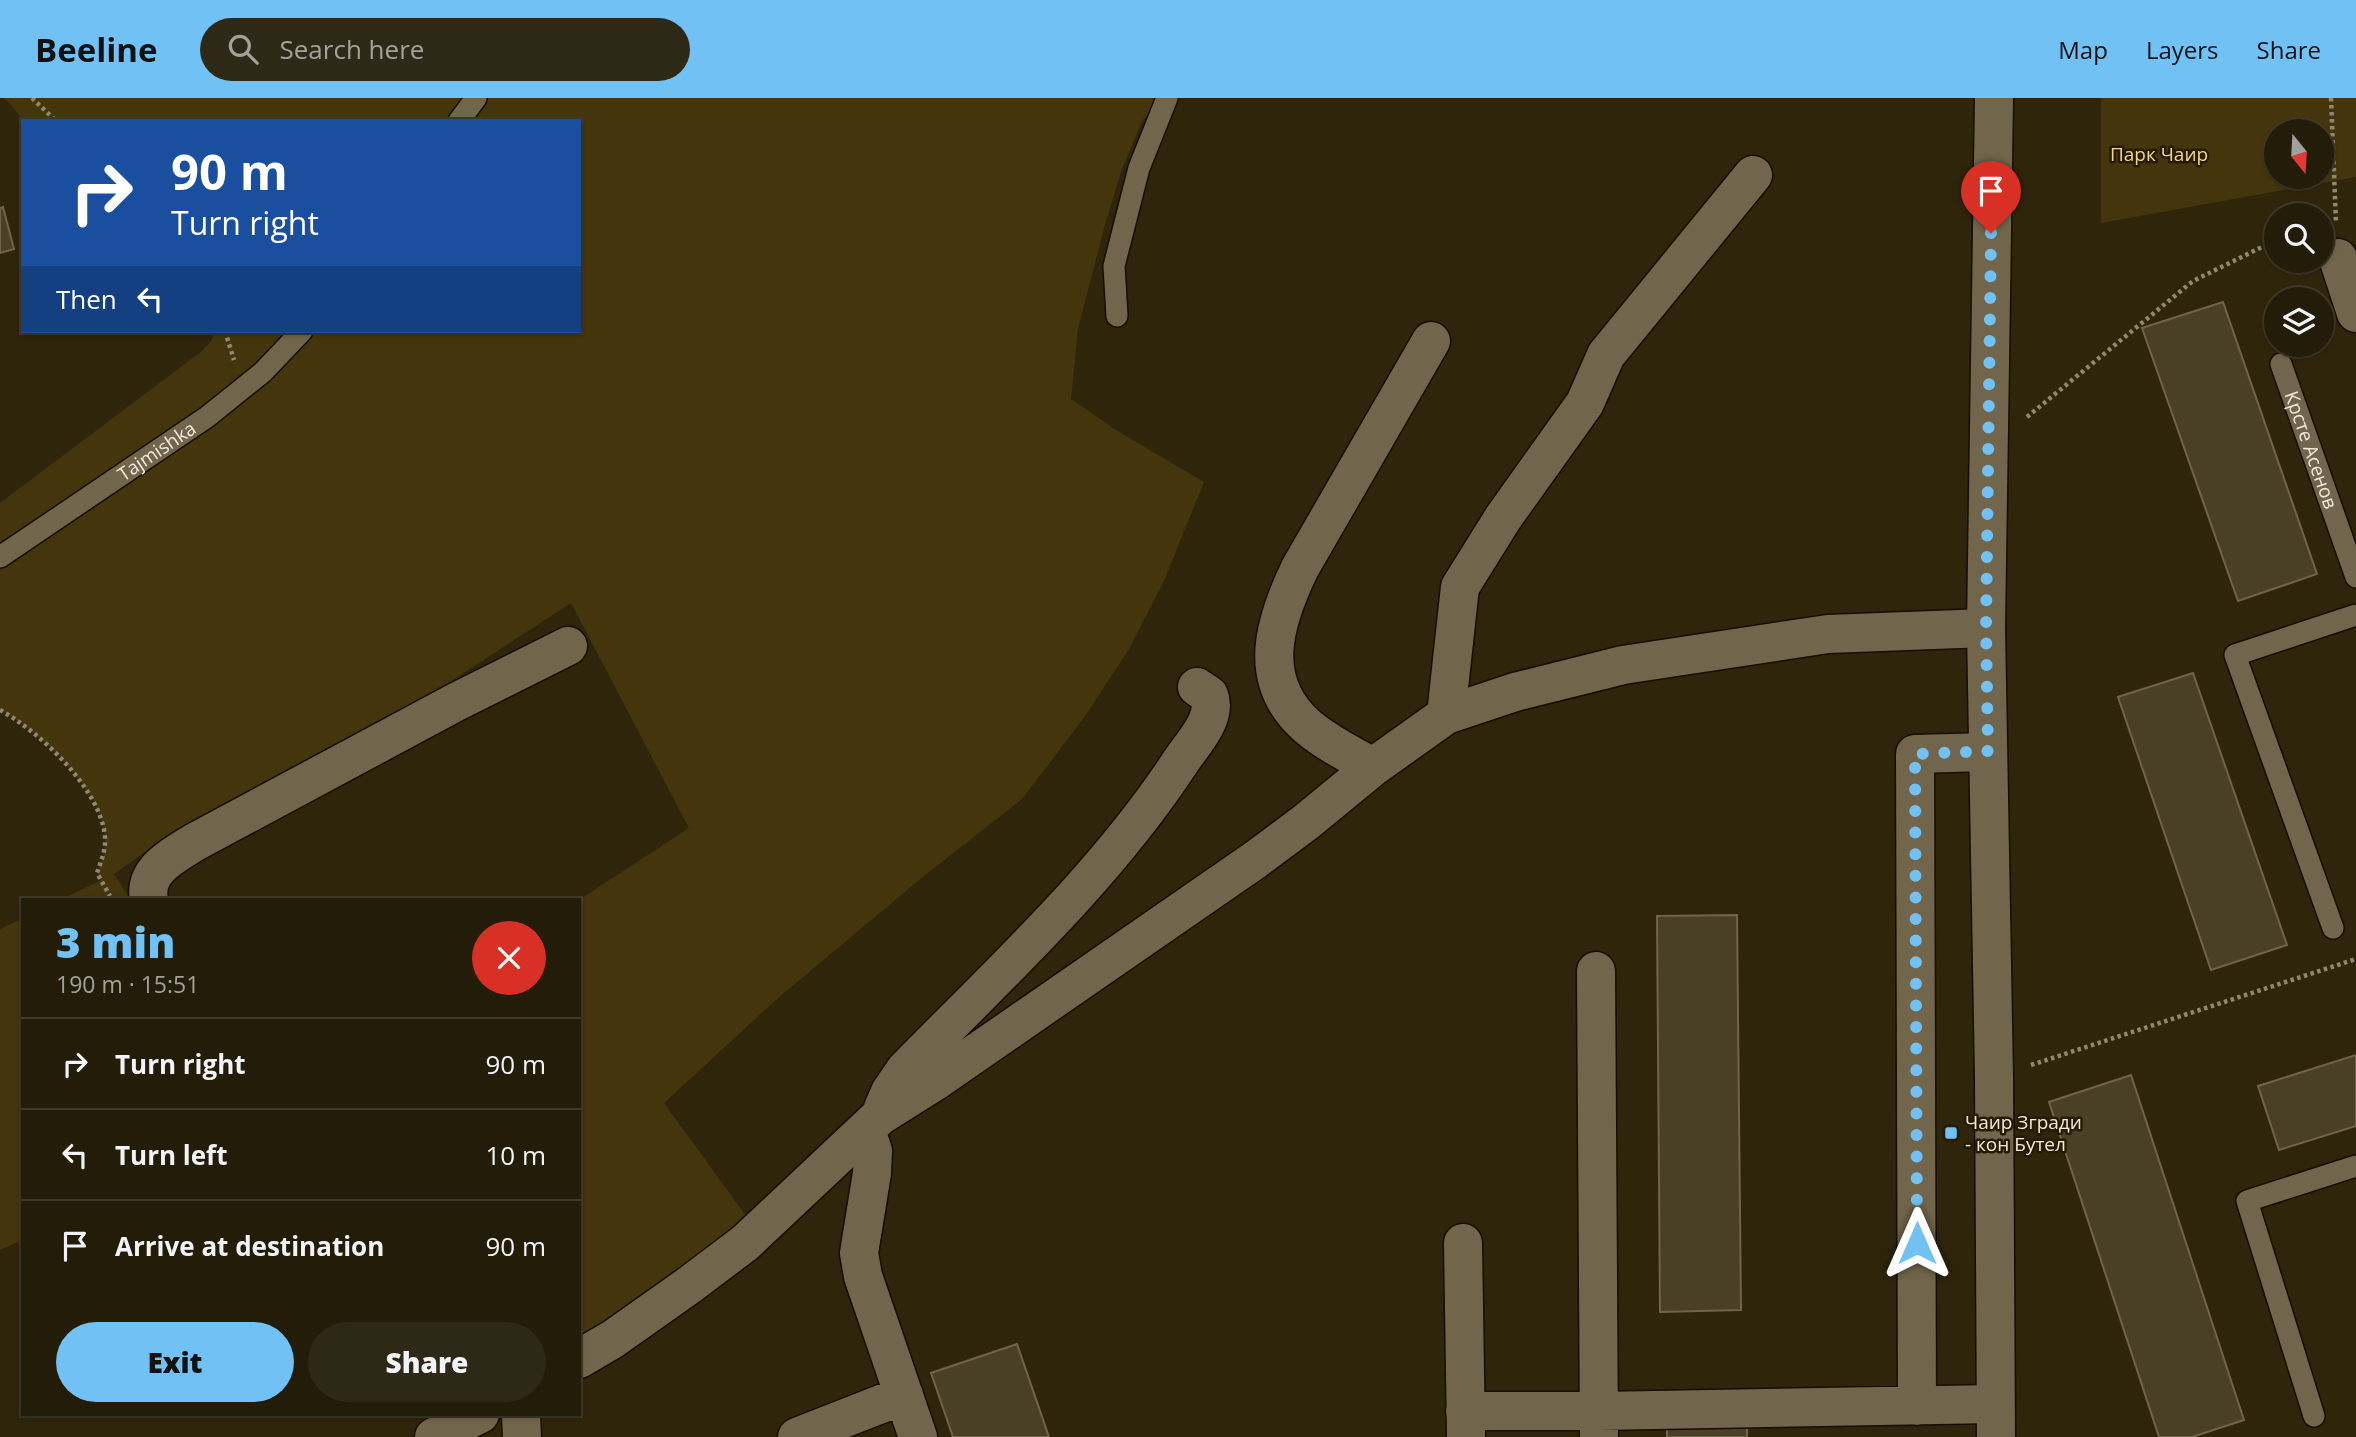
<!DOCTYPE html>
<meta charset="utf-8">
<style>
:root{--surface:#221c08;--page:#2e2916;--text:#f1f3f6;--muted:#a2a19c;--line:#3f3a29;--accent:#71c1f5}
body{margin:0;font-family:"Open Sans",sans-serif;background:var(--page);color:var(--text);height:100vh;display:flex;flex-direction:column;font-size:26px;white-space:nowrap}
*{box-sizing:border-box;margin:0}
p{font-size:23px;color:var(--muted)}
.icon{flex:none;width:38px;height:38px;fill:none;stroke:currentColor;stroke-width:2;stroke-linecap:round;stroke-linejoin:round}
.map{position:relative;flex:1;overflow:hidden}
.side{position:absolute;left:21px;top:800px;width:560px;height:518px;display:flex;flex-direction:column;background:var(--surface);border-radius:0px;box-shadow:0 2px 5px #0004,0 0 0 2px var(--line)}
.side>*{flex:none}
.banner{position:absolute;left:21px;top:21px;width:560px;height:214px;border-radius:0px;box-shadow:0 2px 5px #0004,0 0 0 2px var(--line);background:#1a4fa0;color:#fff;overflow:hidden}
.needle{width:46px;rotate:162deg}
.tools{position:absolute;left:2264px;top:21px;display:grid;gap:14px}
.tools a{display:grid;place-items:center;width:70px;height:70px;border-radius:50%;background:var(--surface);box-shadow:0 2px 5px #0004,0 0 0 2px var(--line);font-size:35px}
.pin{position:absolute;display:grid;place-items:center;width:60px;height:60px;color:#fff;margin:-72px -30px;border-radius:50% 50% 50% 0;rotate:-45deg;box-shadow:0 0 7px #0007}
.pin .icon{rotate:45deg}
.me{position:absolute;width:77px;margin:-38px;rotate:0deg;stroke-linejoin:round;filter:drop-shadow(0 0 5px #0008)}
.turn{display:flex;align-items:center;gap:24px;height:147px;padding:0 35px;font-size:32px}
.turn .icon{width:91px;height:91px;stroke-width:2.5}
.turn b{display:block;font-size:49px;line-height:60px}
.then{display:flex;align-items:center;height:66px;padding:0 35px;background:#0003;gap:14px;font-size:26px}
.round{display:grid;place-items:center;flex:none;width:74px;height:74px;border-radius:37px;background:var(--page)}
.headline{display:flex;align-items:center;justify-content:space-between;height:119px;padding:0 35px}
h1{font-size:42px;font-weight:800;line-height:52px;color:var(--accent)}
.button{display:flex;gap:14px;margin-top:auto;padding:14px 35px}
.button a{flex:1;height:80px;border-radius:42px;background:var(--accent);color:#111;font-size:28px;font-weight:800;line-height:80px;text-align:center}
.button a+a{background:var(--page);color:var(--text)}
ul{padding:0;list-style:none}
li{display:flex;align-items:center;gap:21px;height:91px;padding:0 35px;border-top:2px solid var(--line)}
li div{flex:1}
li b{display:block;font-size:26px}
li em{font-style:normal}
header{display:flex;align-items:center;gap:42px;box-sizing:border-box;height:98px;padding:0 35px;background:var(--accent);color:#111}
header strong{font-size:33px}
nav{display:flex;gap:38px;margin-inline-start:auto;font-size:24px}
.search{width:490px;height:63px;background:var(--page);display:flex;align-items:center;gap:18px;box-sizing:border-box;padding:0 24px;border-radius:38px;color:var(--muted);font-size:26px}
.map>svg:first-child{display:block}
.green{fill:#44350c;fill-rule:evenodd}
.building{fill:#4a4026;stroke:#70644a;stroke-width:2}
.lines{fill:none;stroke-linecap:round;stroke-linejoin:round}
.lane-casing{stroke:#160d00;stroke-width:24}
.street-casing{stroke:#160d00;stroke-width:41}
.secondary-casing{stroke:#160d00;stroke-width:41}
.path{stroke:#8e8772;stroke-width:4.5;stroke-dasharray:3.5 3.5;stroke-linecap:butt}
.lane{stroke:#71664b;stroke-width:21}
.street{stroke:#71664b;stroke-width:38}
.secondary{stroke:#71664b;stroke-width:38}
.route{stroke:#71c1f5;stroke-width:12;stroke-dasharray:0 21.6}
.poi-dot{fill:#71c1f5;stroke:#251b03;stroke-width:2.5}
.labels{text-anchor:middle;stroke-width:5;stroke-linejoin:round;paint-order:stroke}
.park-label{font-size:19px;fill:#f7d684;stroke:#251b03}
.street-label{font-size:19px;fill:#f0eadb;stroke:#251b03}
.poi-label{font-size:19px;fill:#f0eadb;stroke:#251b03;text-anchor:start}
</style>
<header>
<strong>Beeline</strong>
<div class="search"><svg class="icon" aria-label="search" viewBox="0 0 24 24"><circle cx="10" cy="10" r="6"/><path d="M15 15l6 6"/></svg>Search here</div>
<nav><a>Map</a><a>Layers</a><a>Share</a></nav>
</header>
<div class="map">
<svg width="2356" height="1339" viewBox="0 0 2356 1339">
<rect width="100%" height="100%" fill="#2e250b"/>
<path class="green" d="M4 0H1163L1142 23 1122 71 1106 123 1078 231 1071 301 1116 332 1204 384 1164 483 1128 553 1083 621 1022 701 924 778 778 900 664 1005 757 1133 579 1261V802L689 730 571 505 442 589 170 736 114 776 130 801H62L100 783 97 775C101 763 106 752 105 739 101 691 40 634 0 612V405L202 253C208 247 215 241 212 233H579V23H25Z
M2101 0H2356V79L2101 125ZM2277 33H2322V79H2277Z
M23 820V1142L0 1152V831Z"/>
<path class="building" d="M3 109 14 151 0 155V110Z
M2223 204 2317 476 2238 503 2142 230Z
M2193 575 2287 847 2211 872 2118 599Z
M1737 817 1741 1212 1660 1214 1657 818Z
M2356 957V1028L2279 1052 2258 988Z
M2131 977 2244 1322 2192 1339H2159L2049 1004Z
M1017 1246 1049 1339H953L931 1275Z
M1667 1325H1747V1339H1667Z"/>
<g class="lines">
<g class="lane-casing">
<g id="lane">
<path d="M459 23 476 0"/>
<path d="M1117 218 1114 168 1139 70 1167 0"/>
<path id="s1" d="M2281 266 2356 479"/>
<path id="s2" d="M0 459 207 319 263 274 302 233"/>
<path d="M2333 830 2235 557 2356 517"/>
<path d="M2314 1318 2247 1103 2356 1068"/>
</g>
</g>
<g class="street-casing">
<path id="street" d="M2338 160 2356 215
M1446 617 1460 489 1503 420 1585 305 1606 257 1753 77
M1373 669C1351 657 1327 645 1308 629 1255 583 1274 524 1300 470L1431 243
M149 802C143 772 173 758 195 744L456 604 568 548
M1596 873 1599 1337
M883 1010 890 994 905 972C1002 873 1105 779 1181 663 1193 645 1218 620 1209 597L1197 589
M866 1032 873 1053 872 1075 859 1155 863 1178 918 1339
M1463 1145 1466 1337
M579 1261 613 1241 688 1188 745 1145 880 1018 934 984 1255 762 1306 724 1373 669 1446 617 1515 594 1623 567 1828 536 1986 530
M1917 1308 1915 656 1988 654
M1465 1313H1599L1995 1306
M521 1316 522 1339
M434 1339 480 1316
M797 1339 904 1297"/>
</g>
<g class="secondary-casing">
<path id="secondary" d="M1994 0 1986 530 1994 979 1996 1339"/>
</g>
<path class="path" d="M32 0 56 23
M2331 0 2336 125
M225 233 234 262
M2027 319 2193 183 2264 148 2277 144
M0 612C40 634 101 691 105 739 106 752 101 763 97 775L110 798
M2031 967 2356 861"/>
<use href="#lane" class="lane"/>
<use href="#street" class="street"/>
<use href="#secondary" class="secondary"/>
</g>
<g class="lines">
<path class="route" d="M1917 1145 1915 656 1988 653 1986 530 1991 135"/>
</g>
<rect class="poi-dot" x="1944" y="1028" width="14" height="14" rx="3.5"/>
<g class="labels">
<g class="park-label">
<text x="2159" y="63">Парк Чаир</text>
</g>
<g class="street-label">
<text dy="7" stroke="none"><textPath href="#s1" startOffset="91">Крсте Асенов</textPath></text>
<text dy="7" stroke="none"><textPath href="#s2" startOffset="189">Tajmishka</textPath></text>
</g>
<g class="poi-label">
<text x="1965" y="1031">Чаир Згради<tspan x="1965" dy="22">- кон Бутел</tspan></text>
</g>
</g>
</svg>
<div class="tools">
<a><svg class="needle" viewBox="-14 -14 28 28"><path d="M0-13l5 13h-10z" fill="#e53935"/><path d="M0 13l5-13h-10z" fill="#a2a19c"/></svg></a>
<a><svg class="icon" aria-label="search" viewBox="0 0 24 24"><circle cx="10" cy="10" r="6"/><path d="M15 15l6 6"/></svg></a>
<a><svg class="icon" aria-label="layers" viewBox="0 0 24 24"><path d="M12 4l9 5-9 5-9-5zM3 14l9 5 9-5"/></svg></a>
</div>
<div class="pin" style="left:1991px;top:135px;background:#d93025"><svg class="icon" aria-label="arrive" viewBox="0 0 24 24"><path d="M6 21V4h12l-3 4 3 4H6"/></svg></div>
<svg class="me" style="left:1917px;top:1145px" viewBox="-20 -20 40 40"><path d="M0-17L14 15 0 8-14 15z" fill="#71c1f5" stroke="#fff" stroke-width="4"/></svg>
<div class="banner">
<div class="turn"><svg class="icon" aria-label="right" viewBox="0 0 24 24"><path d="M7 20v-9h11M14 6l5 5-5 5"/></svg><div><b>90 m</b>Turn right</div></div>
<div class="then">Then<svg class="icon" aria-label="left" viewBox="0 0 24 24"><path d="M17 20v-9H6M10 6l-5 5 5 5"/></svg></div>
</div>
<section class="side">
<div class="headline"><div><h1>3 min</h1><p>190 m · 15:51</p></div><a class="round" style="background:#d93025;color:#fff"><svg class="icon" aria-label="close" viewBox="0 0 24 24"><path d="M6 6l12 12M18 6L6 18"/></svg></a></div>
<ul>
<li><svg class="icon" aria-label="right" viewBox="0 0 24 24"><path d="M7 20v-9h11M14 6l5 5-5 5"/></svg><div><b>Turn right</b></div><em>90 m</em></li>
<li><svg class="icon" aria-label="left" viewBox="0 0 24 24"><path d="M17 20v-9H6M10 6l-5 5 5 5"/></svg><div><b>Turn left</b></div><em>10 m</em></li>
<li><svg class="icon" aria-label="arrive" viewBox="0 0 24 24"><path d="M6 21V4h12l-3 4 3 4H6"/></svg><div><b>Arrive at destination</b></div><em>90 m</em></li>
</ul>
<div class="button"><a>Exit</a><a>Share</a></div>
</section>
</div>
